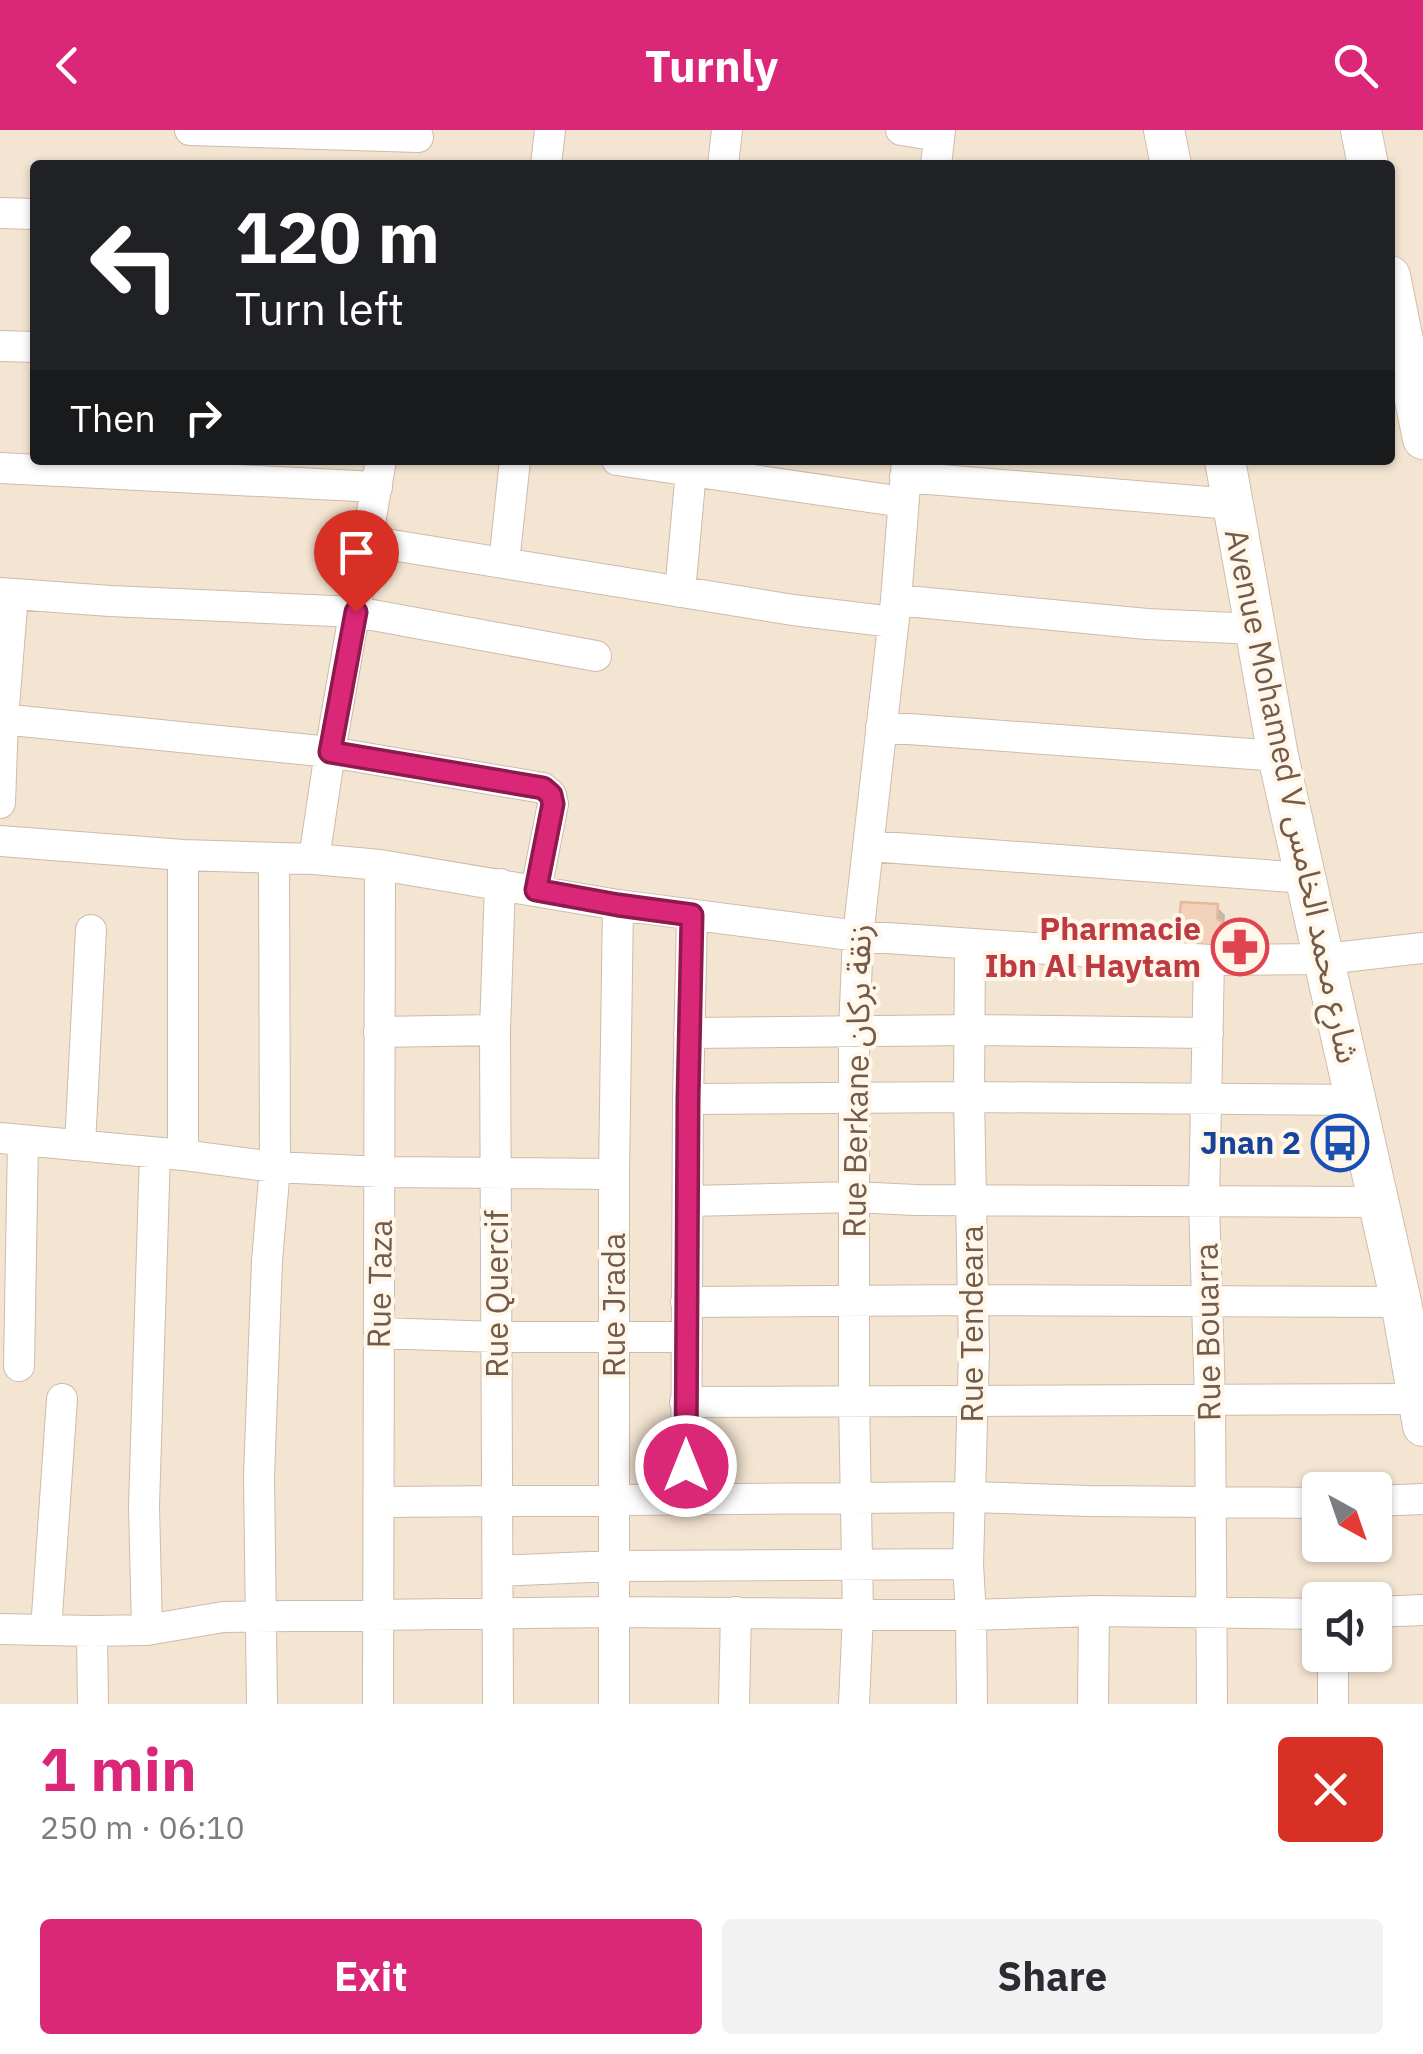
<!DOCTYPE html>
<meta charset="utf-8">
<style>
:root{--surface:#fff;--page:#f2f2f3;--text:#2b2b33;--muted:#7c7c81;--accent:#db2777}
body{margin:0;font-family:"IBM Plex Sans","Noto Sans Arabic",sans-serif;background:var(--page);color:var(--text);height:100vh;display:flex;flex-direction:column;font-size:38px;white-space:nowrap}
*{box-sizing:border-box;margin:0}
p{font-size:32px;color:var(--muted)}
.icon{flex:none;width:55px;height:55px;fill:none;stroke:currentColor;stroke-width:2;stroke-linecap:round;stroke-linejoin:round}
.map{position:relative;height:1574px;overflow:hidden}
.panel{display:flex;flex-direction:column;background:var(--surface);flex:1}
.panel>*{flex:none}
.banner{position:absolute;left:30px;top:30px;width:1365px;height:305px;border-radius:10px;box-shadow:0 2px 8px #0004;background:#202124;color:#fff;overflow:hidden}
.needle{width:65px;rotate:140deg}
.tools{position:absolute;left:1302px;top:1342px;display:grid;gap:20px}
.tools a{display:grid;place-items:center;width:90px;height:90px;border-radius:10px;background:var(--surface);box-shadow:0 2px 8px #0004;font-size:50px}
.pin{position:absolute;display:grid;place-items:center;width:85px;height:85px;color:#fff;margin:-102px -42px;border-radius:50% 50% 50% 0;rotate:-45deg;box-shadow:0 0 10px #0007}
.pin .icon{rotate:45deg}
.me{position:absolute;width:110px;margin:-55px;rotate:0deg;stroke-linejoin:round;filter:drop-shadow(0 0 8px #0008)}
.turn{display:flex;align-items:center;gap:35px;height:210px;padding:0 40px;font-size:45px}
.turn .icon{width:130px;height:130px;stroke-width:2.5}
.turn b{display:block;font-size:70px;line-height:85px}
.then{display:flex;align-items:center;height:95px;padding:0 40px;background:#0003;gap:20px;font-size:38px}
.round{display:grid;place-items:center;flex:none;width:105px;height:105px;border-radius:10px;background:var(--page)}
.head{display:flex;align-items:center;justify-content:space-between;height:170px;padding:0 40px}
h1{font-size:60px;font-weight:700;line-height:75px;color:var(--accent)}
.action{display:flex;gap:20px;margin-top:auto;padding:20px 40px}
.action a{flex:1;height:115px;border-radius:10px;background:var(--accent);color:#fff;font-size:40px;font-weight:700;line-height:115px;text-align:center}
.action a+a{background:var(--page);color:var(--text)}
header{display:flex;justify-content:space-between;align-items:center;height:130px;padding:0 40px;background:var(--accent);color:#fff;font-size:45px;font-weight:700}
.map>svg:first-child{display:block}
.residential{fill:#f4e5d2;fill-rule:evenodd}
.shadow{fill:#0003}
.building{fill:#f2d2bb;stroke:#e4b99c;stroke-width:2.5}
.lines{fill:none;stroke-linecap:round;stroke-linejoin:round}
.street-casing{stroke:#cebbaa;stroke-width:32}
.secondary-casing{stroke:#d3bdaa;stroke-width:42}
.street{stroke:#fff;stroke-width:30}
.secondary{stroke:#fff;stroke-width:40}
.route-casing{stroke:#8e194d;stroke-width:25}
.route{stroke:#db2777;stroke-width:18}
.labels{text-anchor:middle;stroke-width:8;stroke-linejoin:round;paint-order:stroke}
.street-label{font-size:32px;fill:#745a49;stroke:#fff7ea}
.health-label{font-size:32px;font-weight:bold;fill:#be3a42;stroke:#fff7ea;text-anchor:end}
.transit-label{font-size:32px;font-weight:bold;fill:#164399;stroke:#fff7ea;text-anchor:end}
</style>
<header><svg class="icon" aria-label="back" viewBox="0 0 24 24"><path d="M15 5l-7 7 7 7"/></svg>Turnly<svg class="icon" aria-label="search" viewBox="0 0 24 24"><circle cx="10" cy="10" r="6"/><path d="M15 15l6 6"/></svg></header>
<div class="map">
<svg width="1423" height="1574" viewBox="0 0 1423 1574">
<rect width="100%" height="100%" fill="#fcf3e4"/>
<path class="residential" d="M0 0H1423V1574H0ZM35 35H1390V330H35ZM1320 1360H1375V1415H1320ZM1320 1470H1375V1525H1320Z"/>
<path class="shadow" d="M1217 777 1225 785 1224 796 1229 801 1226 812 1232 818 1187 831Z"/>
<path class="building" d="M1181 772 1218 774 1217 789 1222 791 1218 807 1225 808 1223 826 1176 824Z"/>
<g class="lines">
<g class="street-casing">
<path id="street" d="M190 0 418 7
M901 0 939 6
M546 35 550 0
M723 35 727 0
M936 35 940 0
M0 83 35 84
M0 216 35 217
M617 330 903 372
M0 338 377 357
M905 347 1232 374
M367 411 793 480 893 492
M504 433 515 330
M680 462 692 330
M0 463 110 471 356 482 596 526
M896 470 1147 494 1256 499
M0 589 330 622 543 658 551 665 553 674 536 760
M881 597 1278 626
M0 673 3 589 13 464
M0 711 183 725 314 729 380 735 618 775 858 806 1209 830 1325 829 1423 818
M869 716 1305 748
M314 729 330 622 381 330
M970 814 969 967 974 1222 968 1434 971 1485 972 1574
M1209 830 1204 1072 1210 1270 1212 1574
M379 902 495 900
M689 903 970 900 1208 903
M688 969 969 967 1356 970
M0 1008 183 1025 275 1037 381 1042 614 1044
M80 1015 91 800
M183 1025V725
M688 1071 854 1067 915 1070 1378 1072
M686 1172 974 1170 1401 1172
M379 1203 497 1207H686
M19 1236 23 1011
M685 1272 1419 1269
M686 1369 688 969 692 785
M1375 1371 1423 1369
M379 1372 971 1367 1088 1371 1320 1373
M499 1441 614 1436 968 1434
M1375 1482 1423 1480
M0 1499 92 1501 147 1500 223 1487 612 1482 971 1485 1094 1481 1320 1484
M46 1500 62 1269
M147 1500 144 1376 155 1023
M92 1501 93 1574
M1333 1525V1574
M262 1574 259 1347 267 1131 275 1037 274 728
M378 1574 380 735
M498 1574 495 900 500 754
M614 1574V1044L618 775
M734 1574 736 1482
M854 1574 858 1484 854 1270V902L858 806 896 470 907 330
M1093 1574 1094 1481"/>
</g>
<g class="secondary-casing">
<path id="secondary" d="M1164 0 1171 35
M1361 0 1368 35
M1390 146 1423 309
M1225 330 1278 626 1401 1172 1423 1296"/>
</g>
<use href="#street" class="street"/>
<use href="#secondary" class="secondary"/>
</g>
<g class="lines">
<g class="route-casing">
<path id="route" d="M356 482 330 622 543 658 551 665 553 674 536 760 618 775 692 785 688 969 686 1336"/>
</g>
<use href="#route" class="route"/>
</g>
<defs>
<g id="pharmacy-ring" transform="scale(2.875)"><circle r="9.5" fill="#fff7ea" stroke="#e0444e" stroke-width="1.5"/><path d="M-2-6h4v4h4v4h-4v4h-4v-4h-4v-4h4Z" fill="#e0444e"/></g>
<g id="bus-ring" transform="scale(2.875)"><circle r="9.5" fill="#fff7ea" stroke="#1a4fb4" stroke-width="1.5"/><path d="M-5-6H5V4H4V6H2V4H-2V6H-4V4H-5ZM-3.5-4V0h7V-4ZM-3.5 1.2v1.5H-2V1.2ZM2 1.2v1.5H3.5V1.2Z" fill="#1a4fb4"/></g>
</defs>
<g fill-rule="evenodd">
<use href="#pharmacy-ring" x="1240" y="817"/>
<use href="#bus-ring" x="1340" y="1013"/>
</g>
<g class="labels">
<g class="street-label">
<text transform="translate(1292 666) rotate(78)" y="11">Avenue Mohamed V شارع محمد الخامس</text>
<text transform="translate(857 951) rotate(-89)" y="11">Rue Berkane زنقة بركان</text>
<text transform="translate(380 1154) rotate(-89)" y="11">Rue Taza</text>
<text transform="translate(497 1164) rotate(-90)" y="11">Rue Quercif</text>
<text transform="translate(614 1175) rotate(-90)" y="11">Rue Jrada</text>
<text transform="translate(972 1194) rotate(-90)" y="11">Rue Tendeara</text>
<text transform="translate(1208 1202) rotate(-91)" y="11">Rue Bouarra</text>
</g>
<g class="health-label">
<text x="1201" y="810">Pharmacie<tspan x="1201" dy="37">Ibn Al Haytam</tspan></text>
</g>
<g class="transit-label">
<text x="1301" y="1024">Jnan 2</text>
</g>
</g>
</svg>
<div class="tools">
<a><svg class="needle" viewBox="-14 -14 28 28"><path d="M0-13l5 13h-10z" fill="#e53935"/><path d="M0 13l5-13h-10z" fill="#7c7c81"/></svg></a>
<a><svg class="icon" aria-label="sound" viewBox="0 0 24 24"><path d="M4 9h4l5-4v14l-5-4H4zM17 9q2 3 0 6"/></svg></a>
</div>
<div class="pin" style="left:356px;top:482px;background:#d93025"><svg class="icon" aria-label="arrive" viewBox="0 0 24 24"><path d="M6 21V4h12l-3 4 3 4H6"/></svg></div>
<svg class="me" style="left:686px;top:1336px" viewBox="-20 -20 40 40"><circle r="17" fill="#db2777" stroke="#fff" stroke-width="3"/><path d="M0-11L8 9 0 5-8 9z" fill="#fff"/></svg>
<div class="banner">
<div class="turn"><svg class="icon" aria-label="left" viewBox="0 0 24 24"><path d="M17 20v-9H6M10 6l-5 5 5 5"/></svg><div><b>120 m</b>Turn left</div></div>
<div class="then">Then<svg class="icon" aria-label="right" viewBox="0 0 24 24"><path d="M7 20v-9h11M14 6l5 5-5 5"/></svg></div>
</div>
</div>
<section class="panel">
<div class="head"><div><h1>1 min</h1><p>250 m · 06:10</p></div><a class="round" style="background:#d93025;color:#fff"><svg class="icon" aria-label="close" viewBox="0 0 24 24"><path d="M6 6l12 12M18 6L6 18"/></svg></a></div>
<div class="action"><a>Exit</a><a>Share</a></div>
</section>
